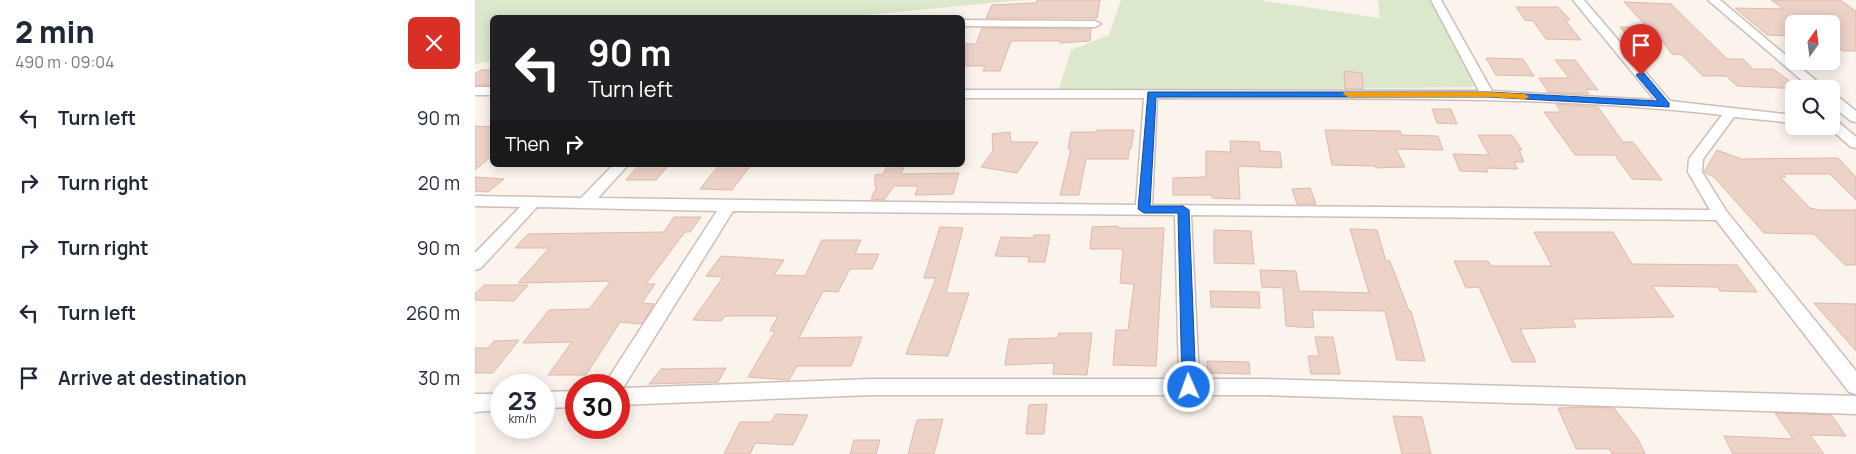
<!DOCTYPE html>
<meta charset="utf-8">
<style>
:root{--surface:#fff;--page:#f6f6f7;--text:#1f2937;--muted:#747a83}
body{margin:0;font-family:Manrope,sans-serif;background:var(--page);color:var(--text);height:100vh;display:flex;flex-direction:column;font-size:19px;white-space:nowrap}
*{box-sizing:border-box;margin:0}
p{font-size:16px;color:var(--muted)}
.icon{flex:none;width:28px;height:28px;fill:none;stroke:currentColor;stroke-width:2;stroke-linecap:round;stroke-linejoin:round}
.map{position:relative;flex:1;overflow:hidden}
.sheet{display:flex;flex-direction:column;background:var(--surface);width:475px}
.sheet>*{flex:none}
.top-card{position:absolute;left:15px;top:15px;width:475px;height:152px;border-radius:8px;box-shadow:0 2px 12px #0003;background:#202124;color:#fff;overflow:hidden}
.needle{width:32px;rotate:14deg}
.tools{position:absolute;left:1310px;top:15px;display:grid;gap:10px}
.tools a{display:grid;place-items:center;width:55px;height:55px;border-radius:8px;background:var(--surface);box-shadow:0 2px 12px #0003;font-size:25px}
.speed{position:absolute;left:15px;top:374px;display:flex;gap:10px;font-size:25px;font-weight:700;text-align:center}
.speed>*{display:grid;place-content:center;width:65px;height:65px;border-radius:50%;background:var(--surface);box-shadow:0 2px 12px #0003;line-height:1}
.speed small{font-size:12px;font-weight:400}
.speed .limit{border:8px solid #d22;background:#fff;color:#111}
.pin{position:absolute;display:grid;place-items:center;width:42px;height:42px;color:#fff;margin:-51px -21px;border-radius:50% 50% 50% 0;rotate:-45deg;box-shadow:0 0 5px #0007}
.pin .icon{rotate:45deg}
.me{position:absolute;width:55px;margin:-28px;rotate:358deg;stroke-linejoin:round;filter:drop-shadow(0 0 4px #0008)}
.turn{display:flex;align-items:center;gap:18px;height:105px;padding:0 15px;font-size:22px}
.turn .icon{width:65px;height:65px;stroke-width:2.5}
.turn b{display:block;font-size:35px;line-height:42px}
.then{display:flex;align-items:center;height:48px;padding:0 15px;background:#0003;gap:10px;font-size:19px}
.round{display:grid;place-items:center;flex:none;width:52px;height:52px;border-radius:8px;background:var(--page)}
.summary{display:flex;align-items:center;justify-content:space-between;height:85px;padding:0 15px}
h1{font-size:30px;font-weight:800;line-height:38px}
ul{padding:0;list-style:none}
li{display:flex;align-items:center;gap:15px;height:65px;padding:0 15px}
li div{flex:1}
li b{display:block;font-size:19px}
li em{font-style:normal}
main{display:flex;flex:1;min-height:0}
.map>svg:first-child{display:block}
.green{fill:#dbe8cc}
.building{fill:#edd2c8;stroke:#deb8aa}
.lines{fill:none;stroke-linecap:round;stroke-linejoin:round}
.minor-casing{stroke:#cfbeb6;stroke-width:3}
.minor{fill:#fff;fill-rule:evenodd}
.route{fill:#1a73e8;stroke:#114b97}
.slow{fill:#f59e0b}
</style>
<main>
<section class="sheet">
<div class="summary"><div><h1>2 min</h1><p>490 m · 09:04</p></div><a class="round" style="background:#d93025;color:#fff"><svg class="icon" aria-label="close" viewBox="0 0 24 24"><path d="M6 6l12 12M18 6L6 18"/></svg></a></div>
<ul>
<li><svg class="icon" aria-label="left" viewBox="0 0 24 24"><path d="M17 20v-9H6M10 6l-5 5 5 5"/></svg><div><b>Turn left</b></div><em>90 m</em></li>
<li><svg class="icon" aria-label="right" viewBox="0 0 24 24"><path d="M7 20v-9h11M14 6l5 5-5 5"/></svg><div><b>Turn right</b></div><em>20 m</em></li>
<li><svg class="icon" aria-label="right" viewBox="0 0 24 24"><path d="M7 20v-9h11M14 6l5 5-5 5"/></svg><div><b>Turn right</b></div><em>90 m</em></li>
<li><svg class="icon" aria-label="left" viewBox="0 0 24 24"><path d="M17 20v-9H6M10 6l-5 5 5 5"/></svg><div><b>Turn left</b></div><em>260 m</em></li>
<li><svg class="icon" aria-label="arrive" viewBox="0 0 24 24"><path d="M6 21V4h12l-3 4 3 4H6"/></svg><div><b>Arrive at destination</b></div><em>30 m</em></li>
</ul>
</section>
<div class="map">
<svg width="1381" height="454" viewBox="0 0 1381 454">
<rect width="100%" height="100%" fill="#fbf4ed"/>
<path class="green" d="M0 0H549L359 18H18L17 61 0 64Z
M646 0H783L905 18 903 0H956L1000 87 583 92 596 50 634 35Z"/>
<path class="building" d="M562 0H625L622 18H511L517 5 561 3Z
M1296 0H1365L1381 11V51H1368L1356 42V24H1319V36L1292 35 1260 8 1309 9Z
M1149 2 1196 4 1252 59H1268L1278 69H1298L1326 89 1262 86 1251 76H1228L1207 55 1197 54 1188 42 1157 41 1145 27H1172Z
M1041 7H1083L1095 20H1090L1106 40 1071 39 1058 21 1050 20Z
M507 28 616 29 615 41 585 43V41H536L525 71H508L510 66H488V44H501Z
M1011 58 1048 59 1059 76 1021 75Z
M1080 60H1100L1123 90 1111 89 1114 94 1073 92 1064 78H1094Z
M6 70H18V85H0V74Z
M869 71 887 73 888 89H870Z
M1081 104 1123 107 1148 142H1158L1187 180 1157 179 1140 155H1100L1069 112H1086Z
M957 109H976L982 124 962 123Z
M0 126 18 127V155L0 170Z
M622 130H659L656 149H654L653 159H611L604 195H585L596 149H593L596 132H622Z
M850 130 925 131 926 135 963 136 968 150 921 149 930 167 901 168 900 166 857 165Z
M535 132 536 142H563L542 173 506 167 518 151 517 134Z
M1003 135H1037L1047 150H1044L1049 162H1039L1043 169 1011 168 1013 172 985 171 978 154 1014 155Z
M755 141 784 142 785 151 805 152 807 168 763 166 765 199 737 198V195H698V178L731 177V151L756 152Z
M1242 150 1266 159 1363 158 1381 177V200L1355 174H1308L1311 177H1305L1335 208 1344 210H1381V265H1370L1339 234 1289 233 1239 177 1229 172Z
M164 165H194L181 180H151Z
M244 165H276L257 190 225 189Z
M413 165H430L426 174 484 173 478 194 440 195 443 186H419L409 200 396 199 402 186H400V175L408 174Z
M0 177 29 179 13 192 0 191Z
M835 188 841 204H822L817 189Z
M199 217H226L215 232H210L171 284H180L167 303 179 304 169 321 166 324 145 322 111 375H73L97 342 48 343 74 310 114 309 136 281 43 283 74 248H40L53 234 189 232Z
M643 226V228H689L681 366 638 365 641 330H653L659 284 645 283 648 249H615L617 227Z
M465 227 488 228 471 293H494L473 356 431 354 461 278H449Z
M875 229 902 230 911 261H915L934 311H936L950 361 922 360 910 311 837 310 839 328 811 326 808 288 787 287 785 270 821 271 824 291 894 293Z
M739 230 776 231 779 264 739 263Z
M1059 232H1138L1157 264 1262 265 1282 292 1245 291 1243 287 1177 286 1199 317 1097 319 1101 327 1045 329 1061 362H1037L1004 287 991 288 979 261H1013L1016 266H1077Z
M559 235H575L570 262H553L554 257 520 256 526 237 558 238Z
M347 240H386L380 254H404L397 269H375L363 292 348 291 324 338 387 337 376 366H322L314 380 273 377 300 331H295L303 316H250L246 321 218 320 248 277 231 276 246 256 309 260 299 275 330 276Z
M9 285H53L39 301 0 300V294Z
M735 291 784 292 785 308 736 307Z
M1339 303 1381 304V351Z
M584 333H617L612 375 578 374 579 363 530 365 534 339 583 338Z
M840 337H858L865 374H836L833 356H844Z
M44 340 18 373H0V348H13L19 341Z
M732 361 774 362 775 374 733 373Z
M251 368 243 382 174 384 186 369Z
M572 404 569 434H551L554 405Z
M1115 407 1139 408 1163 439 1170 454H1137L1135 449H1101L1083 408Z
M1300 413 1356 415 1371 436 1335 435 1349 454H1258L1249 436 1318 439Z
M301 414 333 415 318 445 280 443 275 454H249L265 422H296Z
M918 416 947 417 956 454H927Z
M468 419 459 454H433L442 420Z
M379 440H405L401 454H375Z"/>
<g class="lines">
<g class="minor-casing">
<path id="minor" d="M956 0H966L1017 91 1180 100 1098 0H1109L1195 101 1319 115V123L1259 117 1228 159 1227 172 1252 212 1381 371V394L1374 392 1241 220 716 215 724 379H788L1381 396V414L788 395H397L144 405V385H129L242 211 62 207 6 268 0 270V253L45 207 0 206V196L106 198 138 165H153L123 198 661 205 669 98H488V90L1004 91ZM682 98C871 99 1059 94 1247 115L1214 159 1213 172 1235 210 677 205ZM258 211 700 215 704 379H397L148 388Z
M1233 0H1245L1351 89H1337Z
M488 20 620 21 626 24 620 27 488 26Z
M0 87H18V95H0Z
M1356 94 1361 95 1381 111V122L1376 121 1356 105Z
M1356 119 1361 120 1381 137V148L1376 147 1352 126H1356Z
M101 391V407L69 408V392Z
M0 394H26V410L0 412Z"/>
</g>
<use href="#minor" class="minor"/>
</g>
<path class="route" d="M1166 72 1169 73 1194 103V107L1013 97H681L675 206H708L714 210 721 387 719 391 714 393 709 391 707 387 703 213H669L663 209 673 92H1013L1183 101 1161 75Z"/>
<path class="slow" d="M869 92H1013L1050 94 1054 97 1050 99 1013 97H873L868 94Z"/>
</svg>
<div class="tools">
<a><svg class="needle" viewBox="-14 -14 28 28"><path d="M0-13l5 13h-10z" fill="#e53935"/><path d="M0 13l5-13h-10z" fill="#747a83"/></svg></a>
<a><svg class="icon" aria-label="search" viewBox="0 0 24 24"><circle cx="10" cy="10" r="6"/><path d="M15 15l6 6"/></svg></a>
</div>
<div class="speed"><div>23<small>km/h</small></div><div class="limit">30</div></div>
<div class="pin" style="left:1166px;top:75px;background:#d93025"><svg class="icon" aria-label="arrive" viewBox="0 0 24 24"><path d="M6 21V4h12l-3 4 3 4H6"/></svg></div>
<svg class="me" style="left:714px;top:387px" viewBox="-20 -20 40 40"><circle r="17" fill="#1a73e8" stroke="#fff" stroke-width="3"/><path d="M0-11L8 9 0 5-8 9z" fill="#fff"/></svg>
<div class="top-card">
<div class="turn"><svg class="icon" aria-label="left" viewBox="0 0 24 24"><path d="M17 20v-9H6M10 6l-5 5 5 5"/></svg><div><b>90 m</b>Turn left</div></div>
<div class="then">Then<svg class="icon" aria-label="right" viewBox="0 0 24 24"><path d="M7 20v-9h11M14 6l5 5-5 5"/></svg></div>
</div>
</div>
</main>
